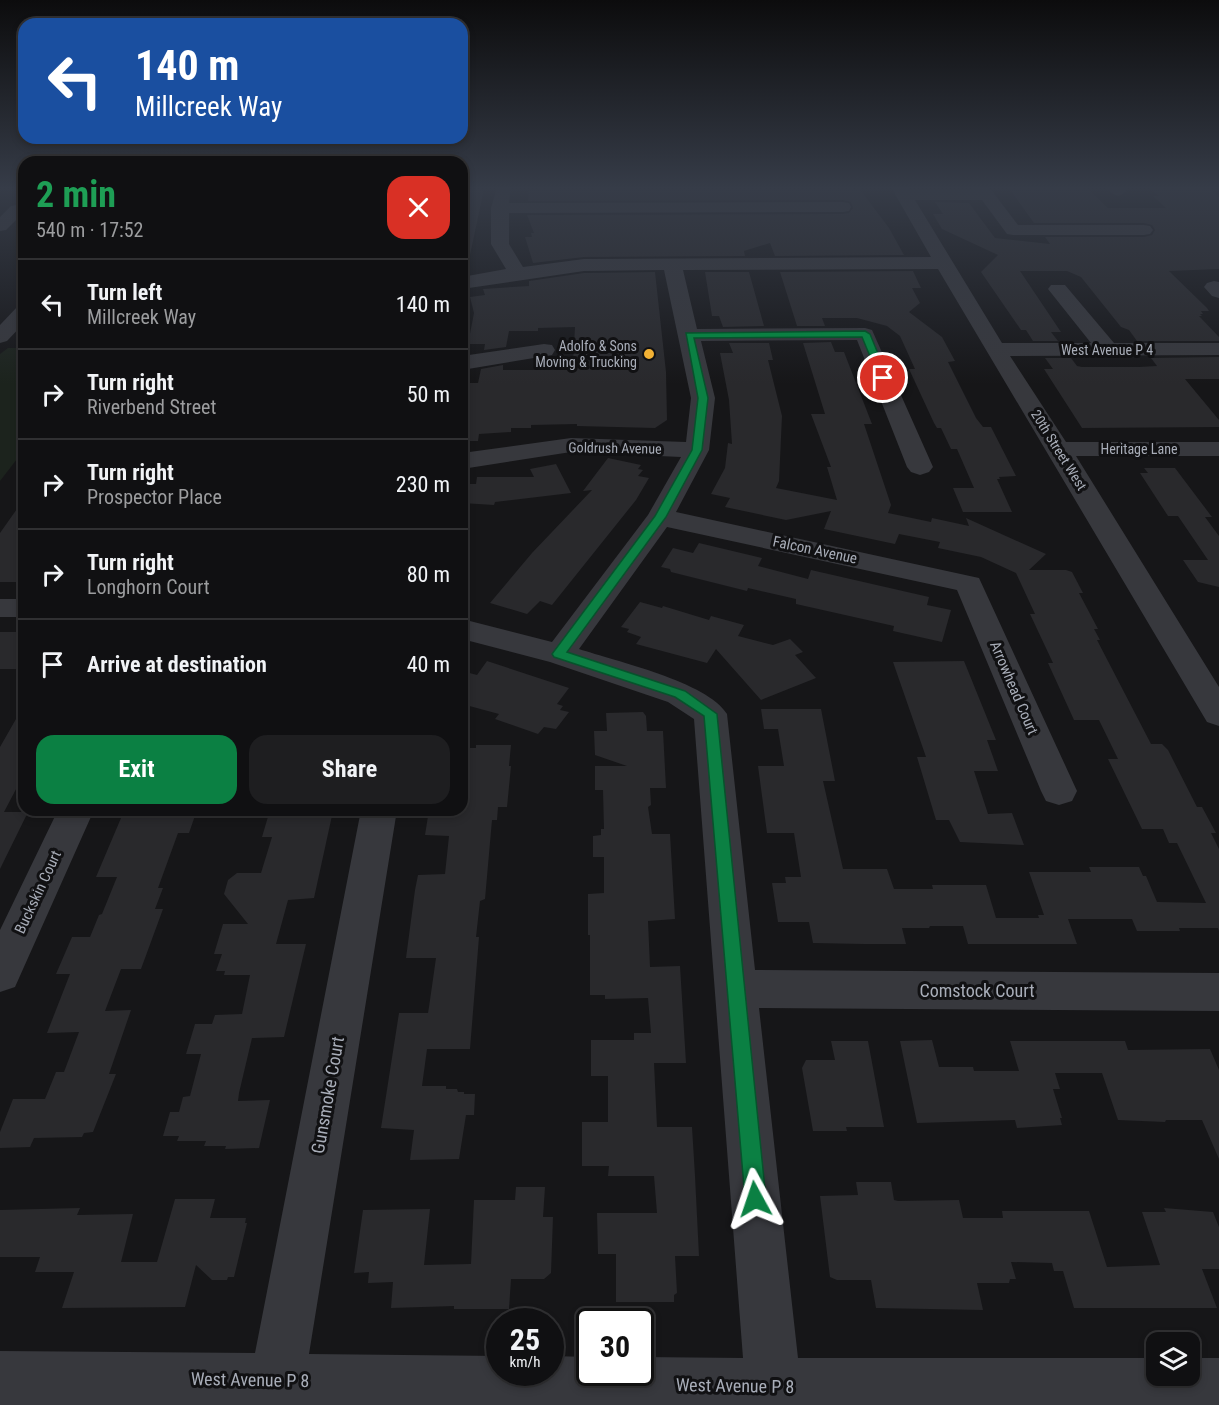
<!DOCTYPE html>
<meta charset="utf-8">
<style>
:root{--surface:#101012;--page:#1e1e20;--text:#f1f3f6;--muted:#9c9d9f;--line:#303032;--accent:#0b8043}
body{margin:0;font-family:"Roboto Condensed",sans-serif;background:var(--page);color:var(--text);height:100vh;display:flex;flex-direction:column;font-size:22px;white-space:nowrap}
*{box-sizing:border-box;margin:0}
p{font-size:20px;color:var(--muted)}
.icon{flex:none;width:33px;height:33px;fill:none;stroke:currentColor;stroke-width:2;stroke-linecap:round;stroke-linejoin:round}
.map{position:relative;flex:1;overflow:hidden}
.drawer{position:absolute;left:18px;top:156px;width:450px;height:660px;display:flex;flex-direction:column;background:var(--surface);border-radius:18px;box-shadow:0 3px 9px #0003,0 0 0 2px var(--line)}
.drawer>*{flex:none}
.top-card{position:absolute;left:18px;top:18px;width:450px;height:126px;border-radius:18px;box-shadow:0 3px 9px #0003,0 0 0 2px var(--line);background:#1a4fa0;color:#fff;overflow:hidden}
.buttons{position:absolute;left:1146px;top:1332px;display:grid;gap:12px}
.buttons a{display:grid;place-items:center;width:54px;height:54px;border-radius:12px;background:var(--surface);box-shadow:0 3px 9px #0003,0 0 0 2px var(--line);font-size:30px}
.speed{position:absolute;left:486px;top:1308px;display:flex;gap:12px;font-size:30px;font-weight:700;text-align:center}
.speed>*{display:grid;place-content:center;width:78px;height:78px;border-radius:50%;background:var(--surface);box-shadow:0 3px 9px #0003,0 0 0 2px var(--line);line-height:1}
.speed small{font-size:15px;font-weight:400}
.speed .limit{border:3px solid #111;border-radius:9px;background:#fff;color:#111}
.pin{position:absolute;display:grid;place-items:center;width:51px;height:51px;color:#fff;margin:-26px;border:3px solid #fff;border-radius:50%;box-shadow:0 2px 6px #0007}
.me{position:absolute;width:66px;margin:-33px;rotate:355deg;stroke-linejoin:round;filter:drop-shadow(0 0 4px #0008)}
.turn{display:flex;align-items:center;gap:21px;height:126px;padding:0 18px;font-size:27px}
.turn .icon{width:78px;height:78px;stroke-width:2.5}
.turn b{display:block;font-size:42px;line-height:51px}
.round{display:grid;place-items:center;flex:none;width:63px;height:63px;border-radius:18px;background:var(--page)}
.overview{display:flex;align-items:center;justify-content:space-between;height:102px;padding:0 18px}
h1{font-size:36px;font-weight:700;line-height:45px;color:#1e9e55}
.primary-button{display:flex;gap:12px;margin-top:auto;padding:12px 18px}
.primary-button a{flex:1;height:69px;border-radius:18px;background:var(--accent);color:#fff;font-size:24px;font-weight:700;line-height:69px;text-align:center}
.primary-button a+a{background:var(--page);color:var(--text)}
ul{padding:0;list-style:none}
li{display:flex;align-items:center;gap:18px;height:90px;padding:0 18px;border-top:2px solid var(--line)}
li div{flex:1}
li b{display:block;font-size:22px}
li em{font-style:normal}
.map>svg:first-child{display:block}
.green{fill:#1c231d}
.building{fill:#29292c}
.lines{fill:none;stroke-linecap:round;stroke-linejoin:round}
.minor{fill:#37383d;fill-rule:evenodd}
.route{fill:#0b8043;stroke:#07532c;stroke-width:1.5}
.poi-dot{fill:#f2b134;stroke:#111113;stroke-width:2}
.labels{text-anchor:middle;stroke-width:6;stroke-linejoin:round;paint-order:stroke}
.far-poi-label{font-size:14px;fill:#a8adb8;stroke:#111113;text-anchor:end}
.far-street-label{font-size:14px;fill:#a8adb8;stroke:#111113}
.street-label{font-size:15px;fill:#a8adb8;stroke:#111113}
.near-street-label{font-size:18px;fill:#a8adb8;stroke:#111113}
</style>
<div class="map">
<svg width="1219" height="1405" viewBox="0 0 1219 1405">
<rect width="100%" height="100%" fill="#161618"/>
<path class="green" d="M8 348H24V450L0 481V354Z"/>
<path class="building" d="M539 187H558V190H594V188L631 187 638 190 859 188 889 228 904 255 775 256 770 243 744 251 745 256 584 257 533 263 525 237H532L531 233H534L527 215 843 214 849 213 853 208 851 202 843 200 528 201 529 191H539Z
M1008 187H1086L1108 208H1166L1153 196H1159L1148 187H1207L1219 197V269L1169 271 1207 308 1209 311H1201L1203 314H1200L1202 316H1199L1219 337V341H1137L1129 330 1121 327 1081 277 1067 271H1020L1061 332H1051L1058 341H1033L1026 330H1021L981 272 998 255 942 229 933 214H943L935 202 969 203 995 238 1050 244 1045 237H1144L1152 235 1155 230 1152 225 1144 223H1034Z
M462 189H484L470 255 462 254Z
M913 271 921 288H912L920 303 909 312 942 337 955 361 948 362 976 418 983 427H991L1016 476 999 477 1000 479H997L1012 512H963L953 488H974L957 449H951L941 428H937L934 423 909 369H915L900 336 887 326 857 318H822L825 326H797L780 272Z
M655 272 666 372 667 420 655 428 577 426V424L531 425V428H511V432L479 434 478 441H462V417L469 383H478L481 369 503 365V370H561L569 368 573 363 575 327 538 328V331H509L506 347 484 350 485 344H468L474 313 470 297 485 295 483 289 529 286V281L584 273Z
M705 272H749L764 326 723 327 719 316H712Z
M831 342 835 352H844L872 424H864L891 505 888 513 931 522 932 518 969 526 966 518 1046 554 1029 570H1066L1072 572 1083 593H1079L1098 629H1094L1100 640H1097L1151 744H1162L1168 750 1197 807H1202L1216 833H1211L1219 849V931L1218 928H1179L1180 931H1137L1132 919H1068L1077 944H968L963 926H930L929 928H902L906 944H864L813 943 809 922H778L772 883H786L785 877H801L794 833H767L758 766H784L778 729H764L761 709H821L835 781H823L843 869H887L894 889H933L932 885H986L996 918H1039L1038 915H1044L1029 872H1091L1089 867H1139L1143 876H1146L1157 902 1206 903 1177 843H1169L1163 829H1142L1108 759H1118L1099 720H1074L1048 663H1053L1030 614H1035L1016 573 981 557 938 548 940 542 899 534 895 544 824 529 831 511 786 520 725 507 730 498 711 494 725 468 728 443 732 444 729 400 720 353H733L729 343H769L773 360H768L782 416 779 481 776 488 837 500 827 467H831L811 414H825L803 343Z
M1219 357V379H1185L1219 420V427L1082 428 1044 369H1053L1045 358H1071L1077 366 1082 367H1139L1157 366 1151 358Z
M608 458 641 465 638 469 643 470 638 476 649 478 636 500 552 605 540 601 527 614 490 603 532 553 592 490 583 491Z
M556 464 571 493 495 502 494 505 462 503V484H476L477 477H534L530 469Z
M1144 468H1175L1212 517H1205L1219 536V587L1198 582 1183 560H1208L1178 516H1168L1140 473H1148Z
M24 499V582H0V533Z
M699 543 762 558 758 566 808 579 811 570 929 597 927 605 951 610 942 642 893 631 894 626 796 604V599L748 588 747 591 671 572 670 569 661 567 673 548 693 553Z
M640 602 662 608 663 606 709 620 711 616 744 625 738 636 773 645 790 639 803 652 795 655 816 678 761 700 716 649 707 663 636 644 641 637 627 632 629 629 621 627Z
M0 632H24V669H0Z
M487 661 569 688 557 704 563 706 560 710 569 712 556 729 544 727 538 734 495 719 499 714 462 704V671L477 675Z
M964 661 996 740H987L998 771H974L988 814 1012 813 1024 845 960 842 949 820H936L917 757H926L893 662Z
M24 705V774L4 812H28L0 869V747Z
M643 712 646 716 647 731H663L666 788H650L651 805 648 807 652 834H670L675 919 648 921 650 967 680 966 686 1063H654L657 1127H692L695 1176 699 1256H675L677 1293 674 1295V1302H616V1254H598L597 1213H657L654 1176H608L609 1166H582V1122H608V1076H591V1040H634V1033H651L648 998 605 999V995H590V935H588V894L604 893V857H593V836L601 835V829H604L603 790H595V766H627L595 755 594 731H607L606 713Z
M476 745H511L509 766H511L507 807H498L497 820H492L485 899 480 901 476 937H479L470 1049H427L422 1086H446V1089H457L458 1092H464V1094H475L474 1115H466L459 1159 410 1160 414 1130 381 1128 399 1013H428L429 1007 436 958H406L415 890 418 875 445 874 449 836 425 835 429 810H462V748H476Z
M197 810 189 833H178L158 888H163L155 909H163L141 969H121L105 1011 131 1010 109 1074H116L93 1132 84 1133 82 1137 34 1138 30 1147 0 1148V1132L13 1099H45L56 1072H64L79 1032 47 1033 70 974H56L72 937H90L99 915 102 914 117 877H96L124 811Z
M270 810 333 811 314 898 288 900 276 944H306L284 1037 252 1038 239 1093 238 1101 270 1100 259 1148 225 1149 226 1146H204L206 1141H177L179 1136H163L170 1112H179L183 1097 190 1096 201 1054H186L195 1024H212L215 1015 242 1014 250 975H224L225 971H216L222 954H214L223 924H248L224 894 228 880 237 873H261L272 837H262Z
M932 1040 939 1067H973L974 1071H1019L1010 1041H1125L1128 1050 1210 1049 1219 1070V1159L1202 1120H1166L1165 1122 1118 1120 1102 1073H1055L1060 1089H1053L1062 1118H1060L1062 1125 1017 1128 1015 1120 917 1123 900 1041Z
M831 1041H868L884 1127H846L847 1131H813L802 1068 806 1060H835Z
M856 1182H891L894 1200 898 1201 959 1200 963 1218H1003L1002 1211H1089L1107 1267 1160 1265 1142 1212H1166L1164 1208 1213 1212 1219 1227V1269H1202L1217 1308H1074L1063 1271H1054L1052 1263 1011 1262 1016 1279H1010L1009 1283H977L983 1310 876 1308 871 1280H837L830 1277 820 1196 858 1195Z
M516 1187H545L543 1217H553L551 1273 544 1279H511L509 1309H454V1306L391 1308 393 1282 368 1283 369 1272 354 1273 363 1210 430 1209 424 1265 471 1264 474 1200H515Z
M175 1199H215L210 1218H246L245 1223H247L234 1277H228L227 1280H212L196 1265 185 1307 62 1308 74 1272H35L40 1257H0V1210L80 1208 77 1215 133 1214 121 1262H157Z"/>
<g class="lines">
<path class="minor" d="M497 187H511L509 203 843 202 849 203 851 207 849 211 843 212 509 213V244L523 267 584 259 931 257 891 187H907L909 190H975L973 187H989L1018 225H1144L1150 226 1153 230 1150 234 1144 235H1013L1007 234 982 200H915L1002 343H1091L1048 289 1051 285H1065L1114 343H1219V355L1010 356 1066 442H1219V456H1076L1219 687V726L1207 722 938 269 683 270 697 329 865 328 872 330 933 467 929 472 920 475 911 472 907 467 857 340 701 341 715 398 709 450 676 512 979 578 1077 791 1072 801 1059 805 1046 801 1041 791 957 590 667 527 579 649C615 661 708 682 727 714L755 970 1219 973V1011L759 1008 798 1358H1156V1376H1190V1358H1219V1405H0V1351L255 1353 361 810H397L309 1354 500 1356V1372H550V1356L590 1357V1372H640V1357L743 1358 694 719 668 702 550 662 462 639V619L552 642 648 515 681 457 571 452 462 469V453L571 438 686 442 691 398 664 270 584 271 462 289V277L506 269 491 244V208Z
M1106 187H1124L1127 191 1119 196 1113 194Z
M17 205 23 206 24 212 6 230 0 231V217L11 206Z
M1214 281 1219 282V298L1212 296 1204 287 1207 283Z
M24 305V323L7 341 0 343V325L17 307Z
M544 344 552 345 555 350 552 355 462 370V356Z
M0 599H24V617H0Z
M58 810H94L15 987 0 992V930Z"/>
</g>
<linearGradient id="sky" x2="0" y2="1"><stop stop-color="#0c0c0d"/><stop offset="0.49" stop-color="#363c48"/><stop offset="1" stop-color="#363c48" stop-opacity="0"/></linearGradient>
<rect width="1219" height="384" fill="url(#sky)"/>
<path class="route" d="M865 331 870 334 888 378 887 380 879 378 862 337 694 338 708 398 702 450 666 517 567 652 685 691 717 714 766 1199 763 1207 755 1210 748 1207 745 1199 704 716 675 697 554 657 552 654 655 516 692 450 698 398 686 333Z"/>
<circle class="poi-dot" cx="649" cy="354" r="6"/>
<g class="labels">
<g class="far-poi-label">
<text x="637" y="351">Adolfo &amp; Sons<tspan x="637" dy="16">Moving &amp; Trucking</tspan></text>
</g>
<g class="far-street-label">
<text x="1107" y="355">West Avenue P 4</text>
<text transform="translate(615 448) rotate(1)" y="5">Goldrush Avenue</text>
<text x="1139" y="454">Heritage Lane</text>
<text transform="translate(1059 450) rotate(58)" y="5">20th Street West</text>
</g>
<g class="street-label">
<text transform="translate(815 550) rotate(12)" y="5">Falcon Avenue</text>
<text transform="translate(1014 688) rotate(67)" y="5">Arrowhead Court</text>
<text transform="translate(38 892) rotate(-65)" y="5">Buckskin Court</text>
</g>
<g class="near-street-label">
<text x="977" y="997">Comstock Court</text>
<text transform="translate(328 1095) rotate(-80)" y="6">Gunsmoke Court</text>
<text transform="translate(250 1380) rotate(1)" y="6">West Avenue P 8</text>
<text transform="translate(735 1386) rotate(1)" y="6">West Avenue P 8</text>
</g>
</g>
</svg>
<div class="buttons">
<a><svg class="icon" aria-label="layers" viewBox="0 0 24 24"><path d="M12 4l9 5-9 5-9-5zM3 14l9 5 9-5"/></svg></a>
</div>
<div class="speed"><div>25<small>km/h</small></div><div class="limit">30</div></div>
<div class="pin" style="left:883px;top:378px;background:#d93025"><svg class="icon" aria-label="arrive" viewBox="0 0 24 24"><path d="M6 21V4h12l-3 4 3 4H6"/></svg></div>
<svg class="me" style="left:755px;top:1199px" viewBox="-20 -20 40 40"><path d="M0-17L14 15 0 8-14 15z" fill="#0b8043" stroke="#fff" stroke-width="4"/></svg>
<div class="top-card">
<div class="turn"><svg class="icon" aria-label="left" viewBox="0 0 24 24"><path d="M17 20v-9H6M10 6l-5 5 5 5"/></svg><div><b>140 m</b>Millcreek Way</div></div>
</div>
<section class="drawer">
<div class="overview"><div><h1>2 min</h1><p>540 m · 17:52</p></div><a class="round" style="background:#d93025;color:#fff"><svg class="icon" aria-label="close" viewBox="0 0 24 24"><path d="M6 6l12 12M18 6L6 18"/></svg></a></div>
<ul>
<li><svg class="icon" aria-label="left" viewBox="0 0 24 24"><path d="M17 20v-9H6M10 6l-5 5 5 5"/></svg><div><b>Turn left</b><p>Millcreek Way</p></div><em>140 m</em></li>
<li><svg class="icon" aria-label="right" viewBox="0 0 24 24"><path d="M7 20v-9h11M14 6l5 5-5 5"/></svg><div><b>Turn right</b><p>Riverbend Street</p></div><em>50 m</em></li>
<li><svg class="icon" aria-label="right" viewBox="0 0 24 24"><path d="M7 20v-9h11M14 6l5 5-5 5"/></svg><div><b>Turn right</b><p>Prospector Place</p></div><em>230 m</em></li>
<li><svg class="icon" aria-label="right" viewBox="0 0 24 24"><path d="M7 20v-9h11M14 6l5 5-5 5"/></svg><div><b>Turn right</b><p>Longhorn Court</p></div><em>80 m</em></li>
<li><svg class="icon" aria-label="arrive" viewBox="0 0 24 24"><path d="M6 21V4h12l-3 4 3 4H6"/></svg><div><b>Arrive at destination</b></div><em>40 m</em></li>
</ul>
<div class="primary-button"><a>Exit</a><a>Share</a></div>
</section>
</div>
